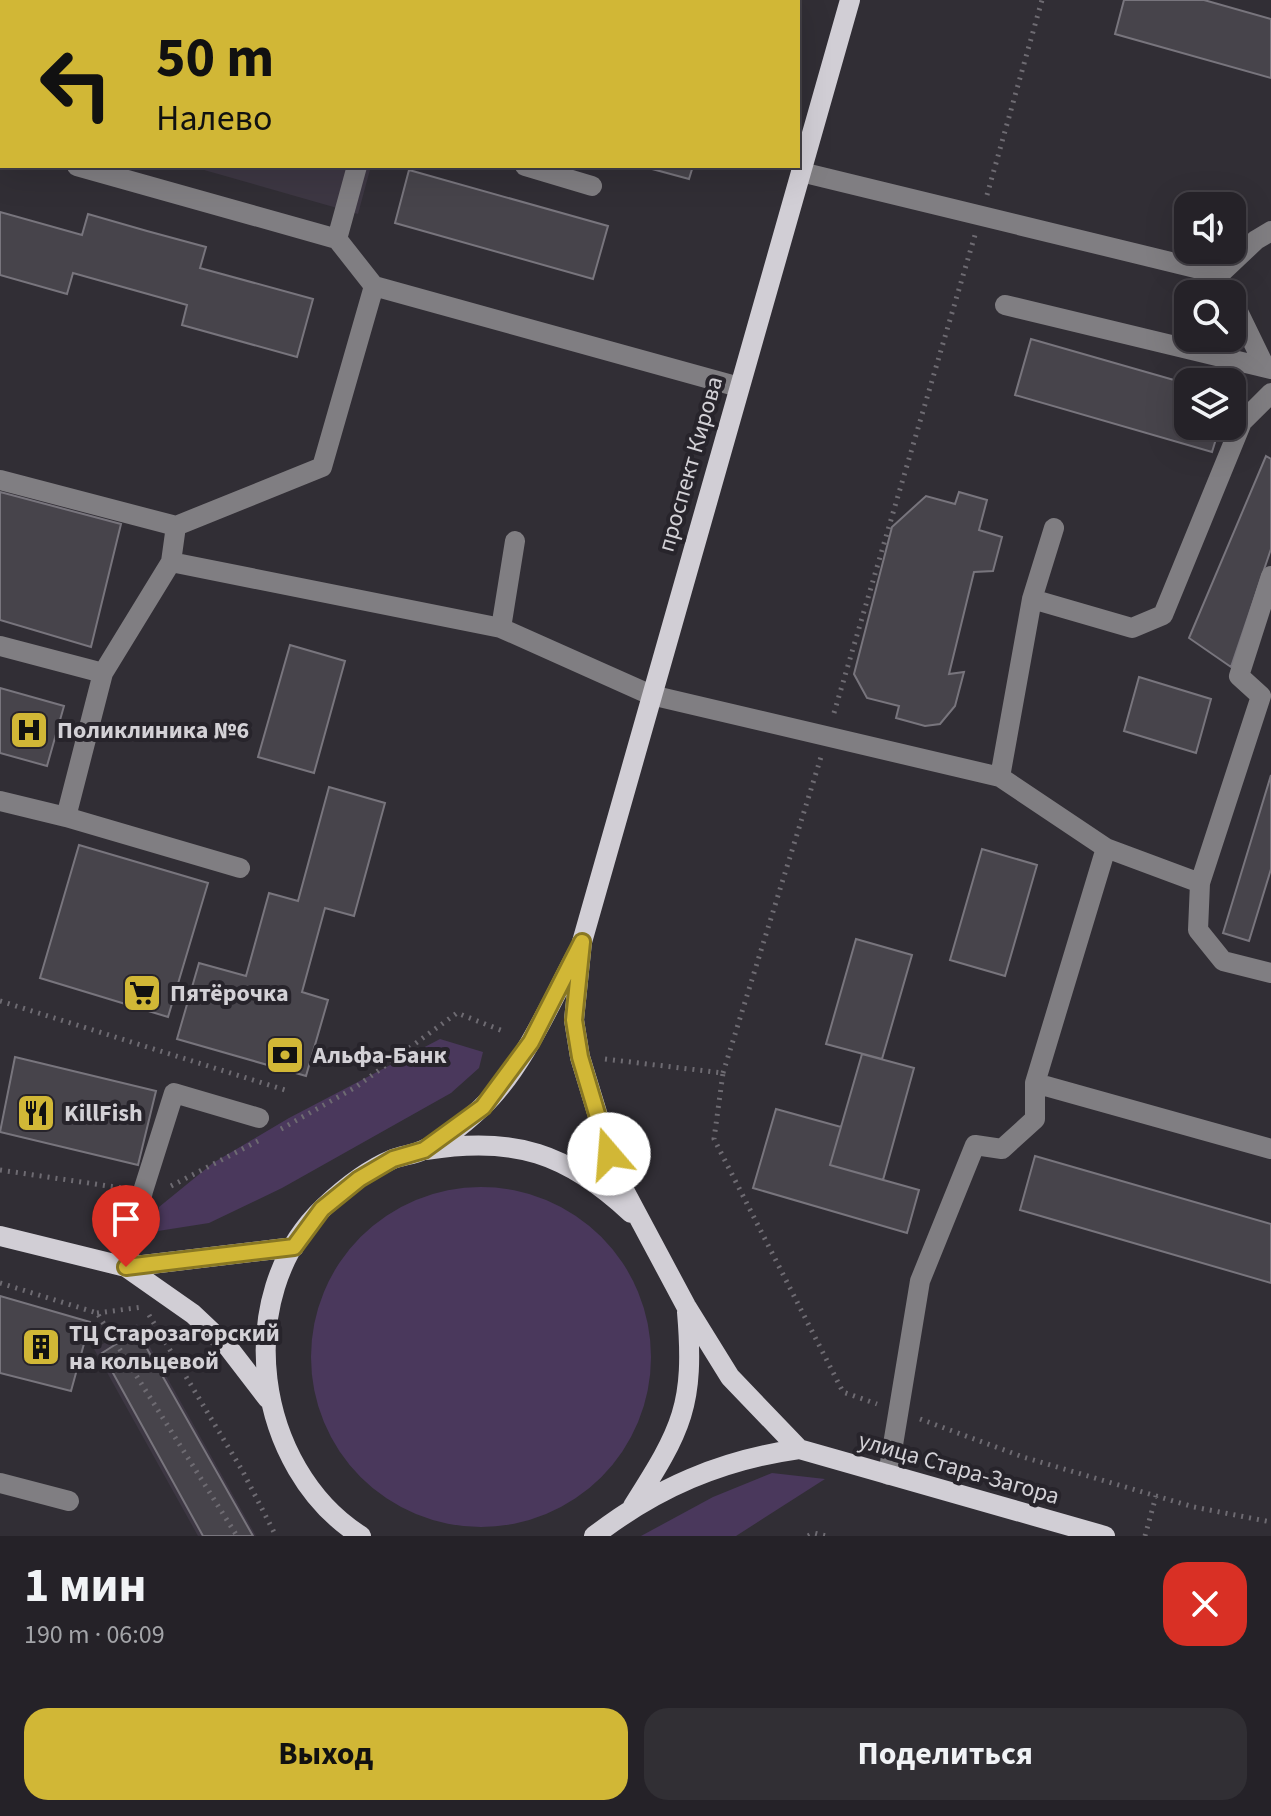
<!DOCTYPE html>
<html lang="ru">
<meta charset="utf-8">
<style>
:root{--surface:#252228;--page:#312f34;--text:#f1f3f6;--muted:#a3a4a8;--line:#423f45;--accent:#d1b736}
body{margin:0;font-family:"Source Sans 3",sans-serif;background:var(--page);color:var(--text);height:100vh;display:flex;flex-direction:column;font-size:30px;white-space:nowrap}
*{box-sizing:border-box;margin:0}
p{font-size:26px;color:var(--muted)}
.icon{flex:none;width:44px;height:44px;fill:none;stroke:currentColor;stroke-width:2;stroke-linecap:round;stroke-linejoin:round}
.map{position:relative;height:1536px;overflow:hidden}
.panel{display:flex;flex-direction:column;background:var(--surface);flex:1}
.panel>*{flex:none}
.top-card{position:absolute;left:0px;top:0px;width:800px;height:168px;box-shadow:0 8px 32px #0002,0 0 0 2px var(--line);background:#d1b736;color:#111;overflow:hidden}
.controls{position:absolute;left:1174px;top:192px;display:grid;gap:16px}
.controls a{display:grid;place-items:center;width:72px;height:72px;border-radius:16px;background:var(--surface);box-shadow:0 8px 32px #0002,0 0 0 2px var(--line);font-size:40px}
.pin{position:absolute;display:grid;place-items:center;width:68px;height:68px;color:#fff;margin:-82px -34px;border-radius:50% 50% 50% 0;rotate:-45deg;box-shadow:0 0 8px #0007}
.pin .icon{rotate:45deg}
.me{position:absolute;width:88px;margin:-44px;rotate:342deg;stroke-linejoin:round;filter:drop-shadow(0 0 6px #0008)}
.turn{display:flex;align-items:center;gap:28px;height:168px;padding:0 24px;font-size:36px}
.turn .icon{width:104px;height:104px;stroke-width:2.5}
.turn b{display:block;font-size:56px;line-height:68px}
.round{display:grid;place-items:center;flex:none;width:84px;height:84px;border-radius:24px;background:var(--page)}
.overview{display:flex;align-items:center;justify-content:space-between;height:136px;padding:0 24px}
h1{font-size:48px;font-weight:700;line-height:60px}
.cta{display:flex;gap:16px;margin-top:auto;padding:16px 24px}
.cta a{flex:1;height:92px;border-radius:24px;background:var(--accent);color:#111;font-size:32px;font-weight:700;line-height:92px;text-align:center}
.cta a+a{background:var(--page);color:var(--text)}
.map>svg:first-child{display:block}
.built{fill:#3d3743}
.green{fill:#4a385c}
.building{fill:#47444b;stroke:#78757d;stroke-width:2}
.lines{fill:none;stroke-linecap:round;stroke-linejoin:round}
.path{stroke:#6e6b72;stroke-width:5;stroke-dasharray:2 6;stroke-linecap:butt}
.minor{stroke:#807e82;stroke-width:20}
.major{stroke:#d1ced5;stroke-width:20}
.route-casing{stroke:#887723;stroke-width:20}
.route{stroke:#d1b736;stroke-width:14}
.labels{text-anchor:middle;stroke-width:8;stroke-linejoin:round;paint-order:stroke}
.street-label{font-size:24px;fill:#d3d1d6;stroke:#27242b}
.poi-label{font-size:24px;font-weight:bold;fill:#d3d1d6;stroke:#27242b;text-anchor:start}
</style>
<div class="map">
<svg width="1271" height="1536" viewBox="0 0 1271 1536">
<rect width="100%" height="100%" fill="#312e35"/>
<path class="built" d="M0 0H416L2 2V113Z
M190 166H371L358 214Z
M137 1324 256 1536H198L94 1349Z"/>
<path class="green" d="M440 1039 483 1052 479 1068 451 1093 282 1188 209 1223 158 1231 159 1207 213 1163 289 1118Z
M311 1357a170 170 0 1 1 340 0a170 170 0 1 1-340 0Z
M772 1473 825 1479 736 1536H641L713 1497Z"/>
<path class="building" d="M165 0H222L164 2Z
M261 0H319L261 2Z
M666 0H739L666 2Z
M1124 0H1204L1271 19V78L1115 34Z
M641 166H693L689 179Z
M409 170 608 226 593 279 395 223Z
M0 212 82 235 88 214 147 231 206 247 200 268 313 299 297 357 182 325 187 305 73 273 67 294 0 275Z
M1031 339 1188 384V426H1220L1212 452 1015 395Z
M1266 456 1271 459V549L1231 667 1189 638Z
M0 492 121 524 91 647 0 620Z
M959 492 987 500 979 530 1002 537 993 571 974 572 949 674 964 672 955 706 940 724 925 726 896 718 899 706 867 698 854 674 892 527 926 496 955 504Z
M290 645 345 661 314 773 258 757Z
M1139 677 1211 699 1196 753 1124 731Z
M0 688 64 706 47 766 0 753Z
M1271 775V869L1249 941 1223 933Z
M329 787 385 803 354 916 325 908 302 992 328 1000 306 1076 177 1039 199 963 246 976 269 893 298 901Z
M79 845 208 883 168 1017 40 978Z
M982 849 1037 865 1005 976 950 960Z
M856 939 912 955 882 1059 826 1044Z
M862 1054 914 1068 883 1180 830 1165Z
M15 1057 156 1091 138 1165 0 1132Z
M776 1109 841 1127 830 1165 919 1190 907 1233 753 1188Z
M1035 1156 1271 1224V1283L1020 1210Z
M0 1296 90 1322 71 1391 0 1373Z
M137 1331 253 1536H203L102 1353Z"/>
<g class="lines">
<path class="path" d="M987 195 1042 0
M834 713 975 235
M0 1001 285 1090
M605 1059 723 1073 714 1139 843 1392 877 1404
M723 1073 821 757
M281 1129 356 1087 457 1013 503 1031
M0 1170 122 1188
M171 1186 258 1141
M0 1283 97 1313 237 1536
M97 1313 143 1307
M149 1315 242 1470 276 1536
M920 1419 1023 1457 1194 1507 1271 1522
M808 1536 814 1533 826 1536
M1145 1536 1156 1496"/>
<path class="minor" d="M402 2 403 0
M0 144 2 145
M77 166 337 239 374 286 739 387
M525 166 592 186
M801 172 1220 274 1256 240 1271 231
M337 239 357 166
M1232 299 1265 367
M1005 305 1271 369
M0 480 176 526 322 467 374 286
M176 526 171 562 501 628 651 695 1000 777 1106 848 1035 1083 1271 1149
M1271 576 1239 676 1261 696 1200 883 1198 930 1223 961 1271 973
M1032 599 1132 628 1163 615 1242 422 1271 393
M501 628 515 541
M0 646 103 673 171 562
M103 673 66 817 240 868
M1000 777 1032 599 1054 528
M0 801 66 817
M1106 848 1200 883
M126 1267 143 1191 174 1093 259 1118
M888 1475 920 1281 975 1145 1002 1149 1035 1119V1083
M0 1483 69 1501"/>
<path class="major" d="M427 1150C514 1136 567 1153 631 1213
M0 1236 126 1267 294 1247
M126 1267 193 1314 228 1347 268 1399
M799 1449 730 1377 686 1306 616 1175 580 1057 574 1020 582 942 850 0
M633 1506C682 1429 695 1405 687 1312
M361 1536C255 1469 230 1296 324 1207 343 1189 369 1169 393 1159 403 1155 413 1155 423 1150 442 1142 466 1122 481 1108 522 1070 551 1002 577 953
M594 1536C656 1488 721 1460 799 1449L1105 1536"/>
</g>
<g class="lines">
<g class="route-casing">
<path id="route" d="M126 1267 294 1247 322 1209 359 1179 393 1159 424 1150 483 1107 531 1042 582 942 574 1020 580 1057 609 1154"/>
</g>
<use href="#route" class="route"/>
</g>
<defs>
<g id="hospital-square" transform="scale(2)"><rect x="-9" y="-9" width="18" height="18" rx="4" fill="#d1b736" stroke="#27242b"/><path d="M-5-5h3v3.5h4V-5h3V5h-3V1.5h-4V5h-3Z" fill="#111"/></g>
<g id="supermarket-square" transform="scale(2)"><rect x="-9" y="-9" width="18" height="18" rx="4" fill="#d1b736" stroke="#27242b"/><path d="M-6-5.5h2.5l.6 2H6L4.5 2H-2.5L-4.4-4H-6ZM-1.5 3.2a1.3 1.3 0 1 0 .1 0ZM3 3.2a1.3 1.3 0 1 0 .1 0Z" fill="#111"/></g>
<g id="bank-square" transform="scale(2)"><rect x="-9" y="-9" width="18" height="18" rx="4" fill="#d1b736" stroke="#27242b"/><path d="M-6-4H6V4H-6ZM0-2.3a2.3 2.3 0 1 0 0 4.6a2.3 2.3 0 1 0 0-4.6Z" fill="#111"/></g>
<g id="restaurant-square" transform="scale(2)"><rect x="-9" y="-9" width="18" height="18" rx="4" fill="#d1b736" stroke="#27242b"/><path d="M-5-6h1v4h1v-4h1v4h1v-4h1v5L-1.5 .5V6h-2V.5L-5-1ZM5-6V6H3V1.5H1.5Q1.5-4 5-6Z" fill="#111"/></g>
<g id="building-square" transform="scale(2)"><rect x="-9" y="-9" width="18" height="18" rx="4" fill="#d1b736" stroke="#27242b"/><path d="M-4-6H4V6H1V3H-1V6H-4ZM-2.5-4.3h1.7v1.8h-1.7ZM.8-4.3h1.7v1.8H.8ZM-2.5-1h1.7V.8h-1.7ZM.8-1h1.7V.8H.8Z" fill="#111"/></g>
</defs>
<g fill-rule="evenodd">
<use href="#hospital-square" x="29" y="730"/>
<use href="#supermarket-square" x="142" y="993"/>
<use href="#bank-square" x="285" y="1055"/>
<use href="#restaurant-square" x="36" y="1113"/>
<use href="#building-square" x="41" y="1347"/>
</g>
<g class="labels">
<g class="street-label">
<text transform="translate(690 464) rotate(-74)" y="8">проспект Кирова</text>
<text transform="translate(959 1468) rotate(16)" y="8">улица Стара-Загора</text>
</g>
<g class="poi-label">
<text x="57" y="738">Поликлиника №6</text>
<text x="170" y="1001">Пятёрочка</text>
<text x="313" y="1063">Альфа-Банк</text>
<text x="64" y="1121">KillFish</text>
<text x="69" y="1341">ТЦ Старозагорский<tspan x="69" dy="28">на кольцевой</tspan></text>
</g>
</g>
</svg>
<div class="controls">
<a><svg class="icon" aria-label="sound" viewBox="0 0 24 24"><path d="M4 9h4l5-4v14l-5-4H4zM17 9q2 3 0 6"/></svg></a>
<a><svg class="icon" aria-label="search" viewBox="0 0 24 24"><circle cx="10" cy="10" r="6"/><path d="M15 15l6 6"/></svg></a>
<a><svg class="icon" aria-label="layers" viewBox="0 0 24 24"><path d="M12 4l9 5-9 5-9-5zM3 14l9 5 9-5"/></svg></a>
</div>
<div class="pin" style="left:126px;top:1267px;background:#d93025"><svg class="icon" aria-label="arrive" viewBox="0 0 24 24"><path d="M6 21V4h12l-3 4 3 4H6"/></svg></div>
<svg class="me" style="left:609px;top:1154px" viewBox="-20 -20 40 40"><circle r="19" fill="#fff"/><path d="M0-13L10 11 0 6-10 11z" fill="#d1b736"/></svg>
<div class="top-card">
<div class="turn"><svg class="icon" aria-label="left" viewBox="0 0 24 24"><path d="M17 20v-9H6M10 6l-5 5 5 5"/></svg><div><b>50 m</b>Налево</div></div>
</div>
</div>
<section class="panel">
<div class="overview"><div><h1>1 мин</h1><p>190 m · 06:09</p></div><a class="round" style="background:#d93025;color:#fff"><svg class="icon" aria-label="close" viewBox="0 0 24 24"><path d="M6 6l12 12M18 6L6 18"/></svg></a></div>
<div class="cta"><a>Выход</a><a>Поделиться</a></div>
</section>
